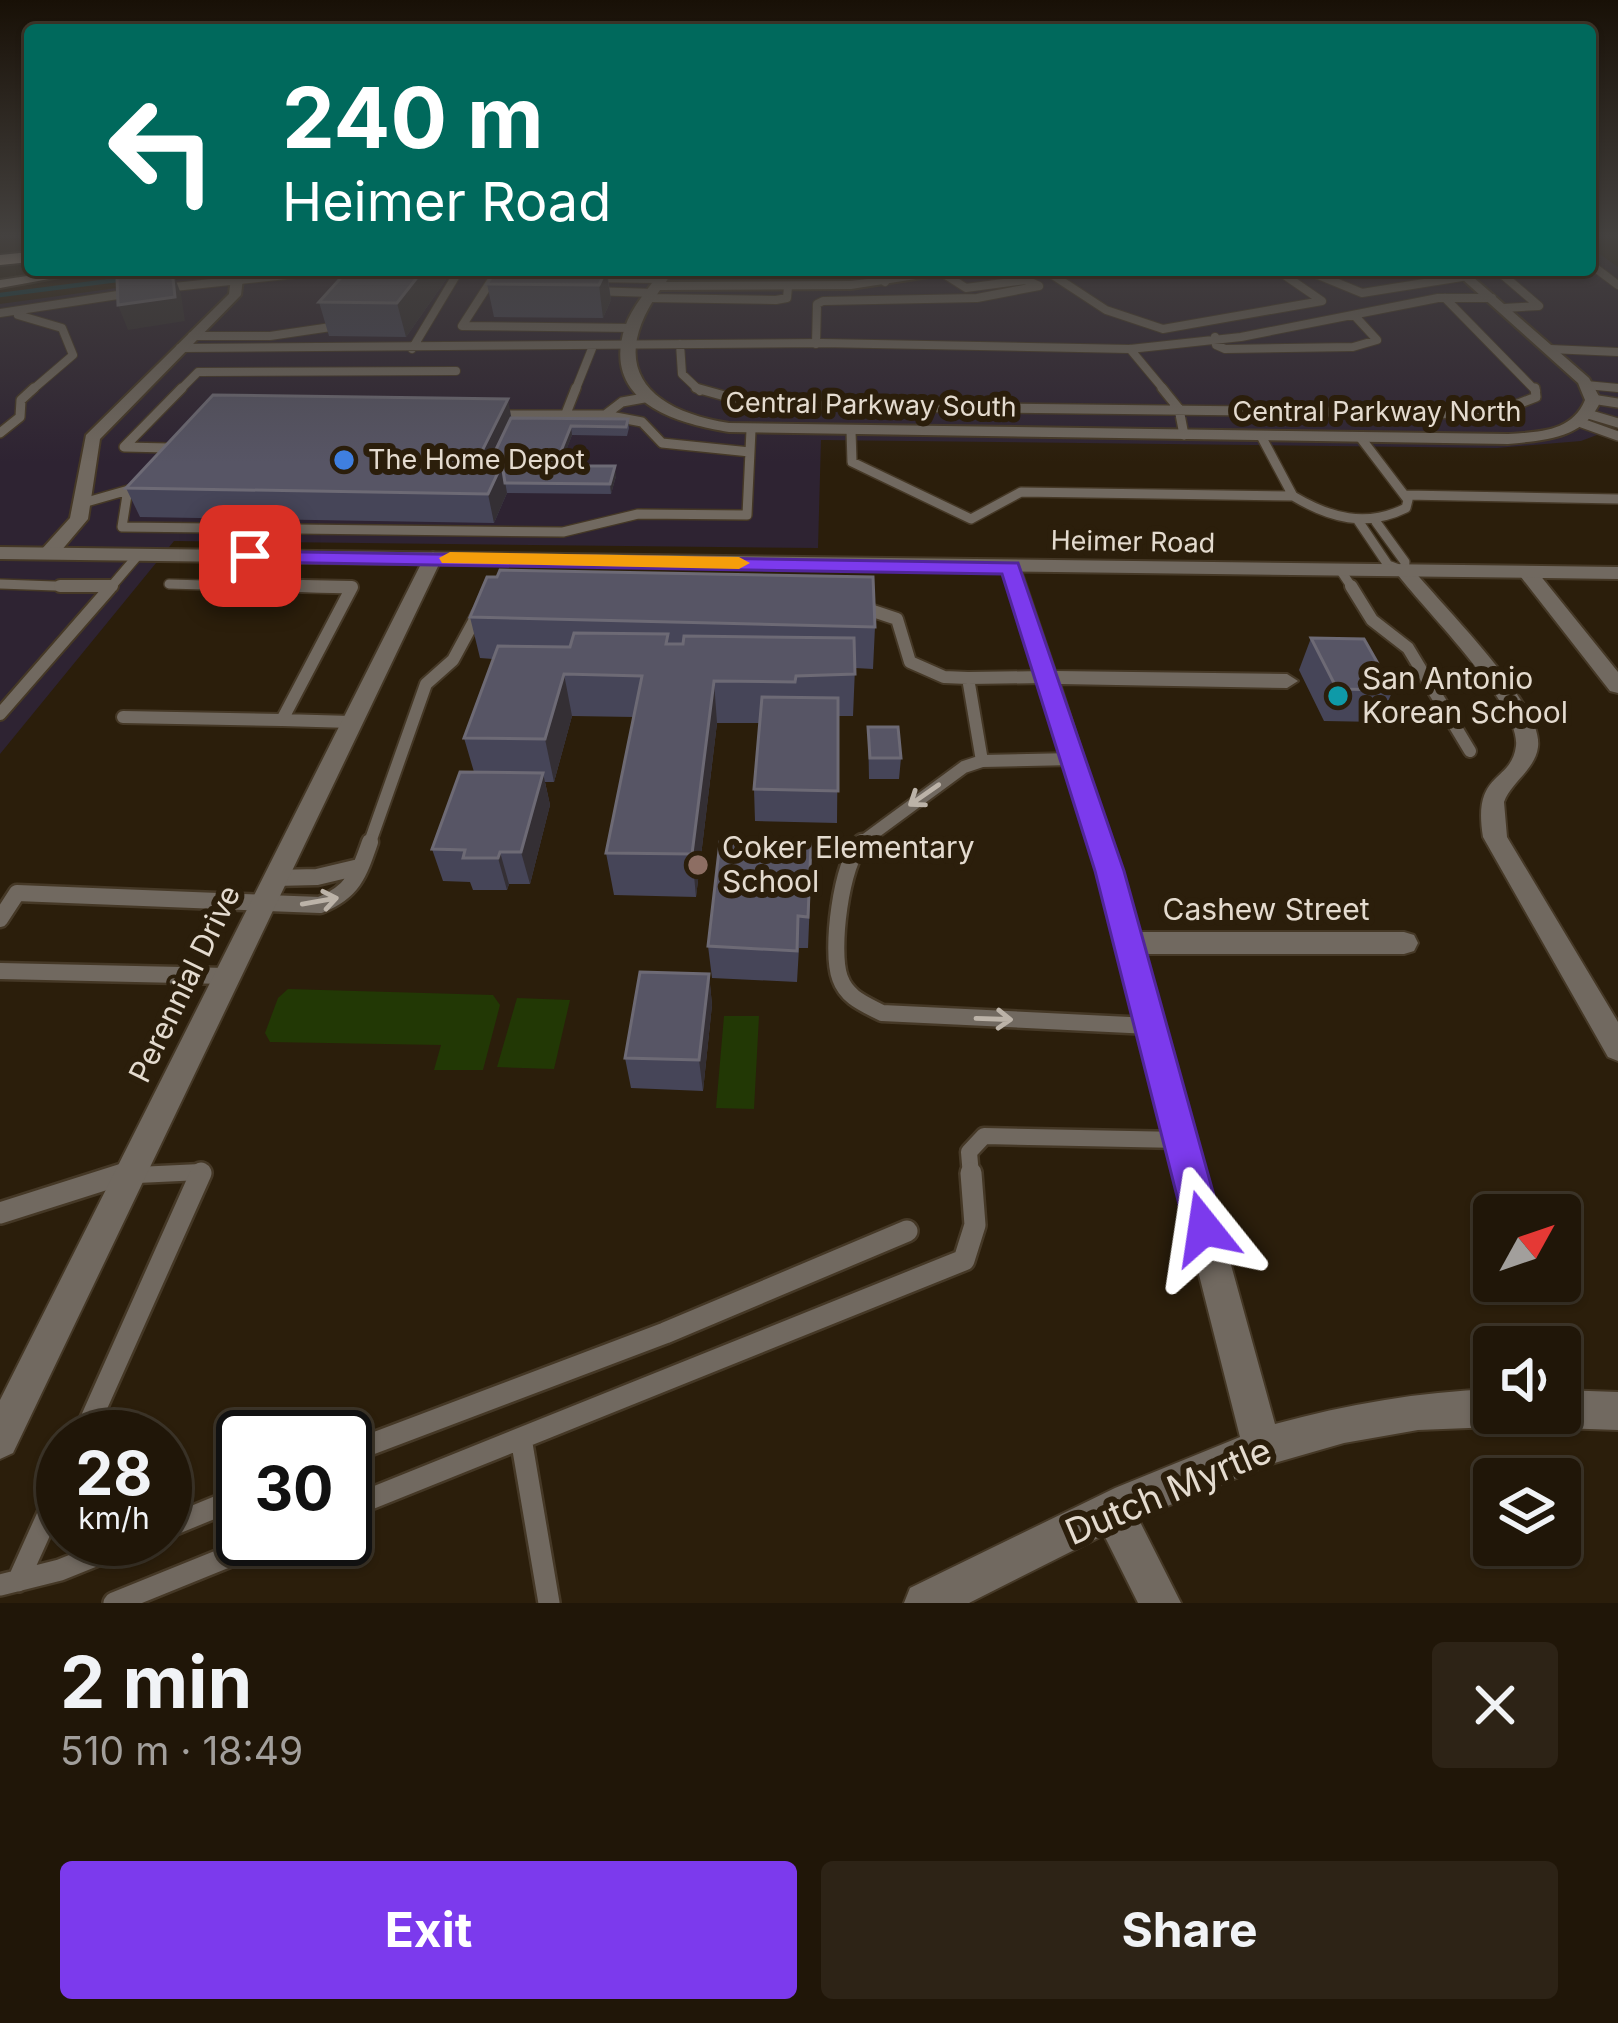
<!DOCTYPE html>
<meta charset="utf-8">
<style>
:root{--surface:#201608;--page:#2d2316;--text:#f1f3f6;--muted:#a29f9c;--line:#3d3529;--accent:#7c3aed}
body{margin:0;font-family:Inter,sans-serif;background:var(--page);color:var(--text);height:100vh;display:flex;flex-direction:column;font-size:45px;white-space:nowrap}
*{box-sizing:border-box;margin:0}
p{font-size:39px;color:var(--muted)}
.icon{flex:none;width:66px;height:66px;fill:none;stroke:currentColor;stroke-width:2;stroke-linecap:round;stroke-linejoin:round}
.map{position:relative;height:1603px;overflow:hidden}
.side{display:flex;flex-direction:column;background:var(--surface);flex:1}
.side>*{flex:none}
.hud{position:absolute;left:24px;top:24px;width:1572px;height:252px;border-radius:12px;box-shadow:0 3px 9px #0004,0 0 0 3px var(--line);background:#00695c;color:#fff;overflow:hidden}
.needle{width:78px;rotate:50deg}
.controls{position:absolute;left:1473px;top:1194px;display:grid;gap:24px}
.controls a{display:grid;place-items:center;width:108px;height:108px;border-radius:12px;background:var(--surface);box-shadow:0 3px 9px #0004,0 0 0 3px var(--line);font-size:60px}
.speed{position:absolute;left:36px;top:1410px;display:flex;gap:24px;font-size:60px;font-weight:700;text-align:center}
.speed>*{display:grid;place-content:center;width:156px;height:156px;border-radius:50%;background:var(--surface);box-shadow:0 3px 9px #0004,0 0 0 3px var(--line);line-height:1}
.speed small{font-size:30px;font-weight:400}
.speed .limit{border:6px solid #111;border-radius:18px;background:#fff;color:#111}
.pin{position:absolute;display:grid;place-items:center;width:102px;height:102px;color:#fff;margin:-51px;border-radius:24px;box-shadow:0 6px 18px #0006}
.me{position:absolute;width:132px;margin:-66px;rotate:345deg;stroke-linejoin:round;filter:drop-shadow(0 0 9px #0008)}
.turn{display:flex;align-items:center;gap:42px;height:252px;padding:0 60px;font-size:54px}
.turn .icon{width:156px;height:156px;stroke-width:2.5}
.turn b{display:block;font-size:84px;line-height:102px}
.round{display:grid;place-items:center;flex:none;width:126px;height:126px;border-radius:12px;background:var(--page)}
.summary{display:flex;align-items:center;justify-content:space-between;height:204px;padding:0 60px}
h1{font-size:72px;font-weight:700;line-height:90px}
.cta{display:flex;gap:24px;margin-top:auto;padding:24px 60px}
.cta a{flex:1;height:138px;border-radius:12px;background:var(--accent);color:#fff;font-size:48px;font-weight:700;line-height:138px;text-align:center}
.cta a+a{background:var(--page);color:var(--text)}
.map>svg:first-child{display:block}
.commercial{fill:#2e2332}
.green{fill:#223805}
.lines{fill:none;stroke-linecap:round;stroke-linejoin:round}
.stream{stroke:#073e48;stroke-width:4.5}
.service-far4-casing{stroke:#453826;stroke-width:10}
.service-far3-casing{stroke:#453826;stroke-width:12}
.service-far2-casing{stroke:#453826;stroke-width:16}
.service-far1-casing{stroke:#453826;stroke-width:21}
.service-casing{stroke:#453826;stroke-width:26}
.minor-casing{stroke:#453826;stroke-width:4}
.tertiary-casing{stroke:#453826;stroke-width:4}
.secondary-casing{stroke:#453826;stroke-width:4}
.motorway-casing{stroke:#453826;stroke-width:4}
.service-far4{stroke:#716960;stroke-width:8}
.service-far3{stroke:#716960;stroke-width:9}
.service-far2{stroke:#716960;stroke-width:12}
.service-far1{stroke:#716960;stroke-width:16}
.service{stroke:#716960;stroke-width:21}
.minor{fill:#716960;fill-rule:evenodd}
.tertiary{fill:#716960;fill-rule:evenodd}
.secondary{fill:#9f9385;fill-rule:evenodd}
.motorway{fill:#e3d0ba;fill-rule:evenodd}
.wall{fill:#464558}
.shaded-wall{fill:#342f34}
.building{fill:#575565;stroke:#6d6a75;stroke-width:3}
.oneway{stroke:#bcb3a8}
.route{fill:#7c3aed;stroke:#51269a;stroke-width:3}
.slow{fill:#f59e0b}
.shop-dot{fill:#3f7fe0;stroke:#2b1e0b;stroke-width:4.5}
.culture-dot{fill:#0f9aa8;stroke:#2b1e0b;stroke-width:4.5}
.education-dot{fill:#8d6e63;stroke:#2b1e0b;stroke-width:4.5}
.labels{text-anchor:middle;stroke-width:12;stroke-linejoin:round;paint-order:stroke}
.far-street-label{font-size:27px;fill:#e4dbcf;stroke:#2b1e0b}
.far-poi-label{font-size:27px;fill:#e4dbcf;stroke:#2b1e0b;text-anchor:start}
.poi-label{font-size:30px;fill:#e4dbcf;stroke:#2b1e0b;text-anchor:start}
.street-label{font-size:30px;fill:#e4dbcf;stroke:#2b1e0b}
.near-street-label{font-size:36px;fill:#e4dbcf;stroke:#2b1e0b}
</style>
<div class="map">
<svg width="1618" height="1603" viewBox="0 0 1618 1603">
<rect width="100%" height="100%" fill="#2b1e0b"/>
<path class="commercial" d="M1590 247 1618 267V427L1581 441 1497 448 821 440 818 548 174 541 0 754V304L248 270H1590Z"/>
<path class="green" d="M288 989 493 995 500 1005 483 1070H434L441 1045 270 1042 265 1033 278 998Z
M517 998 570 1000 554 1069 497 1067Z
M724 1016H759L754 1109 716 1108Z"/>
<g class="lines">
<path class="stream" d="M164 274 198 270
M0 295 125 279"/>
<g class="service-far4-casing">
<path id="service-far4" d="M1590 264 1618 285
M498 270 462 326 634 328
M732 270 769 275 799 270
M870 270 885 282
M1045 270 1106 310 1163 329 1322 301 1277 270
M1306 270 1362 293 1468 276
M1497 270 1539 306 1504 308
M589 278 662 279
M165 288 334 270
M591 291 653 293
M649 298 776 300 787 298 788 287
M1445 298 1536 391
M0 313 131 293
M18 315 62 328 73 355 31 391
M192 336H270L331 327
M1215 337 1216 345 1225 349 1353 347 1377 340 1354 315
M680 344 682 374 700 391
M816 344 817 304 823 301 977 298 1039 286 1026 280 966 288 944 274
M180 348 822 343 1130 349 1241 337 1438 298H1492
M412 349 457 274 433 273
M1130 349 1165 391
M1550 349 1618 352
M1586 385 1618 388
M179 391 198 372 456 371
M575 391 593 346"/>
</g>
<g class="service-far3-casing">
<path id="service-far3" d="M696 388 757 405 1493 414 1536 397 1535 388
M1162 388 1179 409 1184 435
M1592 399 1618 403
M1588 414 1618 423
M493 415H605L622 402 644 398
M605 415 642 422 662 443 750 452
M565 416 576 388
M1579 422 1618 436
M851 431 852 462 971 519 1021 492 1293 496 1261 436
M0 433 20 417 21 400 34 388
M169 448 124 447 182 388
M127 495 122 527 563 532 638 514 747 515 751 430
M1405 495 1618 499
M1293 496C1330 518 1366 528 1406 508L1408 500 1360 437
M83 503 132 489
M1357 519 1388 565 1404 571
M1376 522 1405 562 1404 571
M1341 571 1353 589
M0 584 110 588 139 554
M169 584 351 589"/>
</g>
<g class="service-far2-casing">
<path id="service-far2" d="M60 586H112
M302 586 352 587 282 720 351 722
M1351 586 1372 620 1408 648 1470 751
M858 606 897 619 910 662 944 677 968 678
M0 714 110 588
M123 717 282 720
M982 761 968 678 1046 677
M369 845 426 684 453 660 479 612
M858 845 964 767 982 761 1073 759"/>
</g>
<g class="service-far1-casing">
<path id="service-far1" d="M862 842C841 861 830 952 840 978 847 998 865 1004 882 1013L1150 1026
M275 878 317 877 359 867
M0 919 17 893 320 905C353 892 359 874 370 842
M0 971 226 976
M116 1176 201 1172 199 1176
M971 1176 969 1152 984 1136 1181 1140"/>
</g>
<g class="service-casing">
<path id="service" d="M0 1213 126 1173
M83 1437 201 1173
M521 1438 549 1603
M345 1454 665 1333 907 1231
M345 1509 964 1260 975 1225 971 1173
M165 1528 243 1496
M18 1581 63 1481
M0 1585 60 1570 137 1539
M114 1603 272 1539"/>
</g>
<g class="minor-casing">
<path id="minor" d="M232 270H244L241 295 100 439 88 519 55 558H41V550L70 518 86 435 229 294Z
M661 270H673L666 282 851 281 939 270H974L851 289 660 290C606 367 647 410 729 423L1508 434C1538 432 1572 432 1585 400L1578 383 1452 270H1465L1589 378 1601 400C1585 439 1545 440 1508 444L729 432C673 423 601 401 625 327 632 306 649 289 661 270Z
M433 552 442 558 13 1453 0 1459V1400L424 558Z
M1011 562 1020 568 1055 671 1287 674 1298 681 1287 688 1060 684 1140 932H1404L1414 935 1418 943 1414 951 1404 954H1145L1275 1424C1348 1404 1418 1392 1494 1389V1413H1511L1507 1421 1494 1427 1418 1430 1344 1443 1271 1464 1138 1518 1181 1603H1138L1104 1535 969 1603H904L910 1588 1115 1488 1240 1437 1097 871 1002 568Z
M1404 565 1411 567C1439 603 1544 704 1538 747 1535 770 1511 782 1504 802L1507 837 1618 1022V1061L1608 1057 1483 837C1472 770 1511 784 1516 746 1521 704 1421 607 1395 571Z
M1528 567 1535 569 1618 672V693L1610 691 1521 577 1519 573Z
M1560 1390 1618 1392V1430L1560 1428 1547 1422 1543 1413H1560Z"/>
</g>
<g class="tertiary-casing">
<path id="tertiary" d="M0 547 1618 567V579L0 559Z"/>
</g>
<g class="secondary-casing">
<path id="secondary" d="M68 270H98L0 288V280Z"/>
</g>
<g class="motorway-casing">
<path id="motorway" d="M30 252V262L0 265V255Z"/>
</g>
<use href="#service-far4" class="service-far4"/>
<use href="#service-far3" class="service-far3"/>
<use href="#service-far2" class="service-far2"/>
<use href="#service-far1" class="service-far1"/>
<use href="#service" class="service"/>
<use href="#minor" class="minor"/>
<use href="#tertiary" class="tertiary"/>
<use href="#secondary" class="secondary"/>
<use href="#motorway" class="motorway"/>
</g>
<path class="wall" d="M496 270H630H607L611 300 603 318 494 317 487 284Z
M447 278 406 337 329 336 319 302Z
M511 418 628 419 629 428 627 436 572 435 560 466 616 476 611 494 507 493 494 523 140 517 126 488Z
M470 617 875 627 873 669 855 668 853 716H838L837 823 755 821 754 789 760 723H717L696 897 614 895 606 853 634 717 572 716 554 782H545L550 805 530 884H509L507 890H473L470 882 443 881 432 849 474 772 464 738 493 659 480 658Z
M1311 638 1393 690 1379 722 1324 721 1299 670Z
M868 727 901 758 899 779H869Z
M811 876 808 948H799L797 982 712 978 708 946Z
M709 974 712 1005 703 1091 631 1088 625 1058Z"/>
<path class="shaded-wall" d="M172 270 181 294 185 321 128 330 118 305Z
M423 270H446L447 278 406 337 397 303Z
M606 270 611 300 603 318 599 285Z
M508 399 513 427 487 483 476 463Z
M571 426 572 435 557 475 555 466Z
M502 464 507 493 494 523 488 494Z
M615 466 616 476 611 494 610 484Z
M564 674 572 716 554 782 545 739Z
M714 681 717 723 696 897 692 854Z
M543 773 550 805 530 884 521 852Z
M500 852 509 884 507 890 498 858Z
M709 974 712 1005 703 1091 699 1060Z"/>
<path class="building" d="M172 270 175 297 118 305 117 278Z
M348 270H423L397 303 319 302Z
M496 270H606L599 285 487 284Z
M213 395 508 399 476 463 502 464 488 494 126 488Z
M511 418 628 419 626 427 571 426 555 466H615L610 484 505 483 502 464H489Z
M500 570 873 577 875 627 470 617 487 577H497Z
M574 633 668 634 666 644H683L684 636 854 638 855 674 796 676 795 682 714 681 692 854 606 853 642 676 564 674 545 739 464 738 498 646 570 647Z
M1311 638 1364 639 1393 690 1337 689Z
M762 697 838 698V791L754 789Z
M868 727H898L901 758H870Z
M460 772 543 773 521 852H500L498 858H463L465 850 432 849Z
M720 842 811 844 808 917 798 916 797 951 708 946Z
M640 972 709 974 699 1060 625 1058Z"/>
<defs><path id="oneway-shaft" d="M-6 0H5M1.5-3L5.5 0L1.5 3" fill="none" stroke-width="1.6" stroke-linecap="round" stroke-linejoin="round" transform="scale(3)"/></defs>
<g class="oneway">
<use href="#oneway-shaft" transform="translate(924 795) rotate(145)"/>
<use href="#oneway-shaft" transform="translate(320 901) rotate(-10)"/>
<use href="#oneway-shaft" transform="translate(994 1019) rotate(2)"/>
</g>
<linearGradient id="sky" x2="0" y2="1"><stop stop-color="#181006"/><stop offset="0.51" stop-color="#44413f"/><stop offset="1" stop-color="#44413f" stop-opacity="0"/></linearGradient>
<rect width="1618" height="462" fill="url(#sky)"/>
<path class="route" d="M242 551 1018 563 1124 871 1223 1228 1217 1241 1204 1246 1190 1241 1185 1228 1095 871 1002 574 250 562 242 560Z"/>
<path class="slow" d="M450 552 739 557 750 563 739 569 442 563 439 558Z"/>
<circle class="shop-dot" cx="344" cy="460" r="12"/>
<circle class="culture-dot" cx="1338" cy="696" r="12"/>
<circle class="education-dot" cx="698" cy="865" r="12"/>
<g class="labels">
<g class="far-street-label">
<text transform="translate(871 405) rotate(1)" y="9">Central Parkway South</text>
<text x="1377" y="421">Central Parkway North</text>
<text transform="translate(1133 542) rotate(1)" y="9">Heimer Road</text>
</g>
<g class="far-poi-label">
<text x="368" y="469">The Home Depot</text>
</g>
<g class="poi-label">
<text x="1362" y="689">San Antonio<tspan x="1362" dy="34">Korean School</tspan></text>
<text x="722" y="858">Coker Elementary<tspan x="722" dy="34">School</tspan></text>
</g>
<g class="street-label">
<text x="1266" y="920">Cashew Street</text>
<text transform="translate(185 984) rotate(-64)" y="10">Perennial Drive</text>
</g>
<g class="near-street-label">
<text transform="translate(1168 1491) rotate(-23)" y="13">Dutch Myrtle</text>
</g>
</g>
</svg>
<div class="controls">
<a><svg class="needle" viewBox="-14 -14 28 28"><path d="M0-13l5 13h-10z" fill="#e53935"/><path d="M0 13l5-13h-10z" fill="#a29f9c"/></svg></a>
<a><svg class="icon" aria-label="sound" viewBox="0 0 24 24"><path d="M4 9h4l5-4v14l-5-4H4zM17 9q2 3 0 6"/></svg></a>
<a><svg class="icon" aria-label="layers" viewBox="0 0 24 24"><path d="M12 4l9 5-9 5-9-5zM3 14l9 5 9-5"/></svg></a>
</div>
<div class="speed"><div>28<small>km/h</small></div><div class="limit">30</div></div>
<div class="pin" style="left:250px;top:556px;background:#d93025"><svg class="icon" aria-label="arrive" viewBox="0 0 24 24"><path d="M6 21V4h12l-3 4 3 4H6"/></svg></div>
<svg class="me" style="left:1204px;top:1228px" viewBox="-20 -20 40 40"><path d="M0-17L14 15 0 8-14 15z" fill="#7c3aed" stroke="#fff" stroke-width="4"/></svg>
<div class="hud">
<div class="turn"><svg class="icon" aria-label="left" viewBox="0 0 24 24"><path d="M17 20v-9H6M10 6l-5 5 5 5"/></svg><div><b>240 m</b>Heimer Road</div></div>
</div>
</div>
<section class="side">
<div class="summary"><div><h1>2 min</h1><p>510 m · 18:49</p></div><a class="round"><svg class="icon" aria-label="close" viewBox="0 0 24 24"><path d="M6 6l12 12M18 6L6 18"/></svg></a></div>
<div class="cta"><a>Exit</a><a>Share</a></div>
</section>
